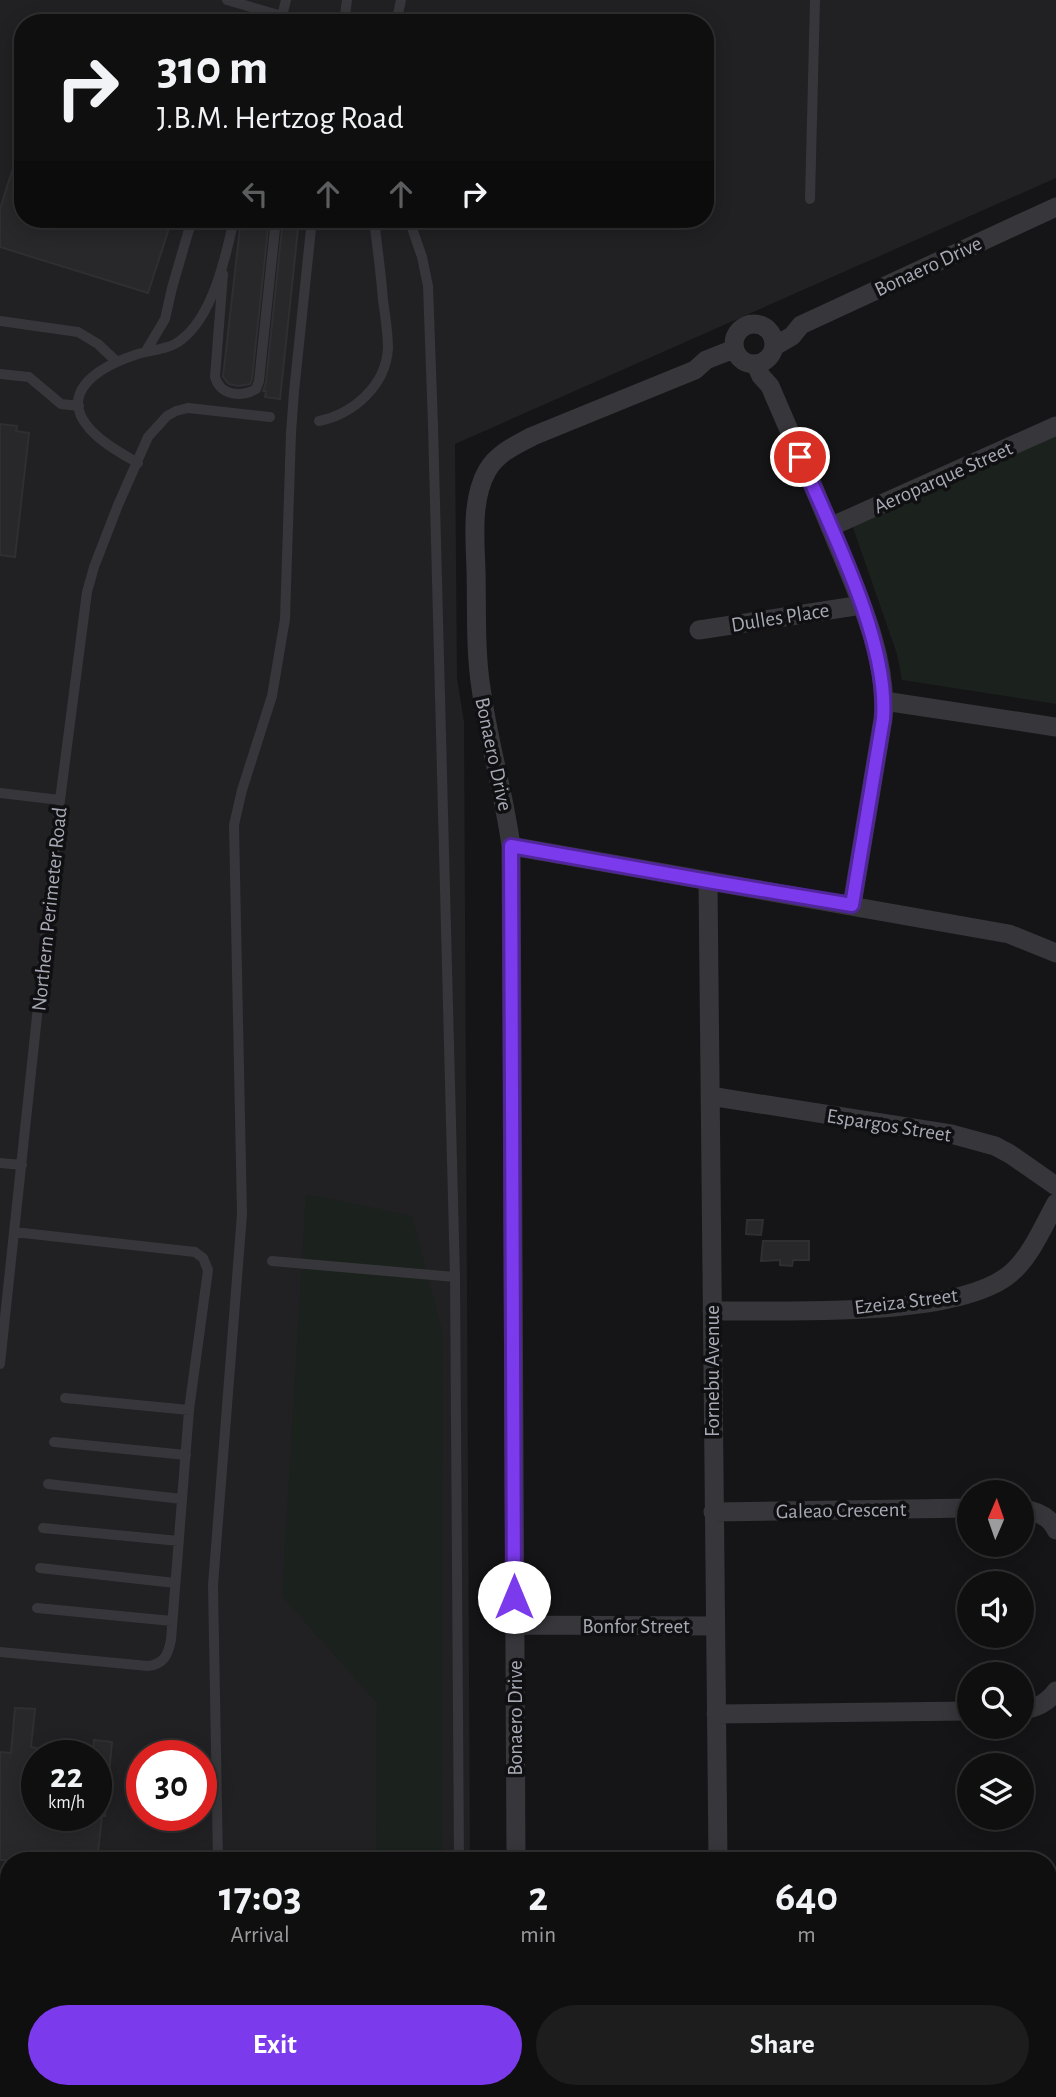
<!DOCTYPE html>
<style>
:root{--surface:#100f10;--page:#1e1d1e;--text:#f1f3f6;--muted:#9c9c9f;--line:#302f30;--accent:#7c3aed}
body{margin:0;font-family:"Alegreya Sans",sans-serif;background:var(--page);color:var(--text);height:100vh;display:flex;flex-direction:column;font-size:26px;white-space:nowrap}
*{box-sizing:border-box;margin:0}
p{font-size:23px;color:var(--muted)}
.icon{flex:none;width:38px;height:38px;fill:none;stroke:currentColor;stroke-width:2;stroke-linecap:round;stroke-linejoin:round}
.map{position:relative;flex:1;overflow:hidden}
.panel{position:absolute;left:0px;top:1852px;width:1057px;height:247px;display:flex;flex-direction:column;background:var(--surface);border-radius:28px 28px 0 0;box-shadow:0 4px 18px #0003,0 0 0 2px var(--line)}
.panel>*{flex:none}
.banner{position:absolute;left:14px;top:14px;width:700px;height:214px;border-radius:28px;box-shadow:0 4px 18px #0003,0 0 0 2px var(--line);background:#100f10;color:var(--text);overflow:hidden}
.needle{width:46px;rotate:2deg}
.buttons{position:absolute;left:957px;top:1480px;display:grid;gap:14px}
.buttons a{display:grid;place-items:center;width:77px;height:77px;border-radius:50%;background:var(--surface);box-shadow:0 4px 18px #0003,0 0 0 2px var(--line);font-size:35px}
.speed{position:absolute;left:21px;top:1740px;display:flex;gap:14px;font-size:35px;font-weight:700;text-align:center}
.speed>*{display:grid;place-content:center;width:91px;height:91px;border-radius:50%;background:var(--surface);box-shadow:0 4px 18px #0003,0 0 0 2px var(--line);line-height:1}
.speed small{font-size:18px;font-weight:400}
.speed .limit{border:10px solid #d22;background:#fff;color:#111}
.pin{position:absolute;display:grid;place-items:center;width:60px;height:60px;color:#fff;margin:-30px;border:4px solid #fff;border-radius:50%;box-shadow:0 2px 7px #0007}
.me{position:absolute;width:77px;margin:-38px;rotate:0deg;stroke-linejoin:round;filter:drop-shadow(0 0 5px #0008)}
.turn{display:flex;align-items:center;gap:24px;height:147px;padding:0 28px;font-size:32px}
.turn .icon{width:91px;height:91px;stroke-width:2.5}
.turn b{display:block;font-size:49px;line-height:60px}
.lanes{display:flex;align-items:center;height:66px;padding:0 28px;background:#0003;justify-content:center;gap:35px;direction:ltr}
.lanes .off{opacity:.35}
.eta{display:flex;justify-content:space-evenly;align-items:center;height:119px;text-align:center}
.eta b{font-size:42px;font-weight:700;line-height:49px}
.cta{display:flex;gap:14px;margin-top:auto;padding:14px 28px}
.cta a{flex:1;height:80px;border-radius:42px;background:var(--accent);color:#fff;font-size:28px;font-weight:700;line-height:80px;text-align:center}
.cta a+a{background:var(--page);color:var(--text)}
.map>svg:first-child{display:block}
.built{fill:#212023;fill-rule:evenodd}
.green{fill:#1b211d}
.building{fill:#28272a;stroke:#2f2f32;stroke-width:2}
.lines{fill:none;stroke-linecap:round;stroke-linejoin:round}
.service{stroke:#36363b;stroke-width:10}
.minor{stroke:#36363b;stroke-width:19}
.service-bridge{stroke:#36363b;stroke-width:10}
.route-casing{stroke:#51269a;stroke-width:18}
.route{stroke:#7c3aed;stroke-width:12}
.labels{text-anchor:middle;stroke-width:7;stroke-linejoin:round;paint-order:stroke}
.street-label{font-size:21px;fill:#a7a9b5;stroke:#100f11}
</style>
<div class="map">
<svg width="1056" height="2097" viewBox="0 0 1056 2097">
<rect width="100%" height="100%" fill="#151416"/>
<path class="built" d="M0 0H1056V178L455 444 457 678 464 722 470 1860H9V2090H471V2097H0ZM23 23H705V219H23ZM37 1755H96V1815H37ZM142 1755H201V1815H142Z"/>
<path class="green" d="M1056 436V704L902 680 897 654 852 525Z
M306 1194 412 1216 443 1335 442 1860H376L377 1703 282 1596Z
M375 2090H441V2097H375Z"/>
<path class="building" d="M20 146H23V219H172L148 293 0 247V209Z
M241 219H269L252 379 250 384 238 386 229 384 223 377Z
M283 219H299L280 399 265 397 266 391H263L266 382Z
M0 424 17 426 16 431 29 433 15 557 0 555Z
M747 1220H763L761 1235 746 1234Z
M763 1241H809V1260H793L792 1266 780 1265V1260L761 1261Z
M15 1708 35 1709 31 1747 37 1748V1815H73L102 1818 97 1860H0V1752L11 1753Z
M94 1740 112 1742 105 1816H96V1755H93Z"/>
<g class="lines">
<path class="service" d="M227 0 282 16 286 0
M344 23 347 0
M396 23 401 0
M810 199 815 0
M409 219 422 257 428 286 433 425 455 1277 459 1860
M223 274 215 377C220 395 240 398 256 389L259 381 276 219
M0 321 78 332 98 344 116 361
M146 351 165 319 172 288 192 219
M0 374 29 377 61 404 79 406
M294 392 312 219
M319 421C353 414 386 386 388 348 388 332 385 315 383 300 381 273 377 246 374 219
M138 463C124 455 109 447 97 436 52 396 96 368 135 355 149 350 169 350 181 340 213 316 226 256 234 219
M0 793 60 800
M0 1163 22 1165
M272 1261 455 1277
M0 1364 60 800 87 592 94 567 118 505 148 437 167 416 176 411 188 408 270 417
M65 1398 189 1410
M54 1442 186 1455
M48 1484 182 1499
M43 1528 179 1541
M40 1568 175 1583
M37 1608 172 1621
M0 1652 148 1666C164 1664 168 1655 171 1640L189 1410 208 1270 203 1258 195 1252 14 1232
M218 1860 213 1585 242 1214 234 825 242 790 272 696 285 619 291 433
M225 2090V2097
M461 2090V2097"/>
<path class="minor" d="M734 344a20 20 0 1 1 40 0a20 20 0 1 1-40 0Z
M775 346 792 336 801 325 1056 207
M756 365 761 376 770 386C791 435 813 485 833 534 856 590 889 658 883 719L852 905
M830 527 1056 426
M699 630 862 605
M884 701 1056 727
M511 846 1009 934 1056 953
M708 882 718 1860
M710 1096 951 1134 995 1146 1010 1154 1056 1186
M712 1311C784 1310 956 1319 1010 1274 1030 1258 1044 1225 1056 1203
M1022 1509C1037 1511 1050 1516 1056 1530
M713 1512 970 1508
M514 1625 715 1626
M1022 1710C1037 1708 1047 1703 1056 1691
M716 1714 970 1711
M516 1860 511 846C504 793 488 741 481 688 475 650 477 609 476 570 475 539 471 499 487 471 497 453 516 445 533 436L695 370 706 360 734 349
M517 2090V2097
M719 2090V2097
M821 2097 833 2090"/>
<path class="service-bridge" d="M291 433 294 392"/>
</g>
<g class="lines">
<g class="route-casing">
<path id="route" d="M514 1597 511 846 708 881 852 905 883 719C889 641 831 529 800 457"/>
</g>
<use href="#route" class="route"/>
</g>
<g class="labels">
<g class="street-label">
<text transform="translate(928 266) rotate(-25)" y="7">Bonaero Drive</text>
<text transform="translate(943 477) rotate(-24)" y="7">Aeroparque Street</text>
<text transform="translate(780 617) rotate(-9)" y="7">Dulles Place</text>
<text transform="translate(494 754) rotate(78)" y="7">Bonaero Drive</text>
<text transform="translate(49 909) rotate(-84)" y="7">Northern Perimeter Road</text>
<text transform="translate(889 1125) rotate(9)" y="7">Espargos Street</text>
<text transform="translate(906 1301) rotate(-7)" y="7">Ezeiza Street</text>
<text transform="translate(712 1371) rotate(-90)" y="7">Fornebu Avenue</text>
<text transform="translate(841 1510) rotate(-1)" y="7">Galeao Crescent</text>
<text x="636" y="1633">Bonfor Street</text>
<text transform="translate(515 1718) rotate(-90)" y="7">Bonaero Drive</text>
</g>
</g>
</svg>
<div class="buttons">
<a><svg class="needle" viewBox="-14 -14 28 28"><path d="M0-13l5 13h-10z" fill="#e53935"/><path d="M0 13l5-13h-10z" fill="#9c9c9f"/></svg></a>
<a><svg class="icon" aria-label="sound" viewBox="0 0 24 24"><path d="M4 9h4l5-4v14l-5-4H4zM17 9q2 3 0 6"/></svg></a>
<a><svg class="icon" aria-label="search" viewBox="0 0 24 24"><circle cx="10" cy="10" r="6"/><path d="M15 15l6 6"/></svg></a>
<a><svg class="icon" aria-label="layers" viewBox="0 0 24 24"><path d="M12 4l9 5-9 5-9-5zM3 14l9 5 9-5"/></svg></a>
</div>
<div class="speed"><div>22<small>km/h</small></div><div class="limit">30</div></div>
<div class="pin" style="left:800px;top:457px;background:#d93025"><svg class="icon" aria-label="arrive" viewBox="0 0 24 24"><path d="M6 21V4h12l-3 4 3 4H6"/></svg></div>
<svg class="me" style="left:514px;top:1597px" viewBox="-20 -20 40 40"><circle r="19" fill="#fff"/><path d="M0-13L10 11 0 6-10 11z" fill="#7c3aed"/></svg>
<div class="banner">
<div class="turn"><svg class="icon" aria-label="right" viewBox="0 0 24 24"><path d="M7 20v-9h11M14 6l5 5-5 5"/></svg><div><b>310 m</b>J.B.M. Hertzog Road</div></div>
<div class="lanes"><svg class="icon off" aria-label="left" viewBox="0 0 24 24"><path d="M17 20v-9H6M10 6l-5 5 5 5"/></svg><svg class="icon off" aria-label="ahead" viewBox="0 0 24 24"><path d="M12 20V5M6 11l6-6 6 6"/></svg><svg class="icon off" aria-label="ahead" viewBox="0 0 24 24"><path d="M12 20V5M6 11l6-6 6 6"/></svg><svg class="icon" aria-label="right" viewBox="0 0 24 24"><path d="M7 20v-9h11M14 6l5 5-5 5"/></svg></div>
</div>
<section class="panel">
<div class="eta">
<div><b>17:03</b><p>Arrival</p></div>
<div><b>2</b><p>min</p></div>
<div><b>640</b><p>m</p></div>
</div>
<div class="cta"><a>Exit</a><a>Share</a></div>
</section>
</div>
